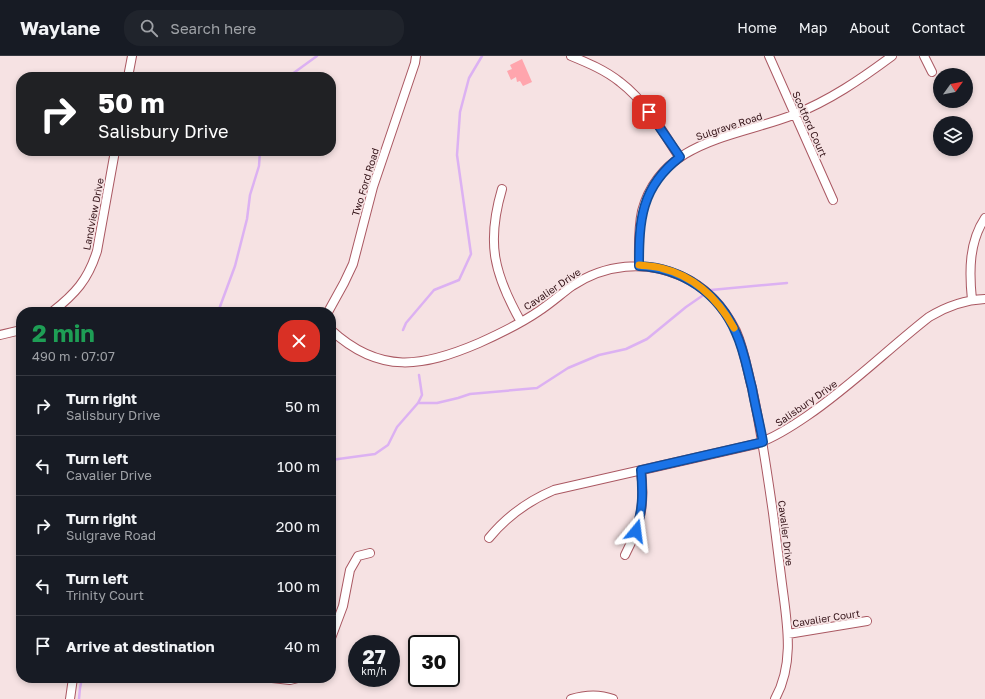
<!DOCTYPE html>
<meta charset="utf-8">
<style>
:root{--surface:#171b24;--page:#20242c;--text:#f1f3f6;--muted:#9ea1a6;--line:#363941}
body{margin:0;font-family:"Golos Text",sans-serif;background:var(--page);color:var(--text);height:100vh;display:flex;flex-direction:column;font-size:15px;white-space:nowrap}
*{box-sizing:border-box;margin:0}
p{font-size:13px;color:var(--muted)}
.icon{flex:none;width:22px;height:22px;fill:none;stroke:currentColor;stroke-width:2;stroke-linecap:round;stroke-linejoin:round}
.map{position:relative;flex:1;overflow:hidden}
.details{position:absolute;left:16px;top:251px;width:320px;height:376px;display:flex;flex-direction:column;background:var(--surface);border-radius:16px;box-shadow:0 2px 6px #0003}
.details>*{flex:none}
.hud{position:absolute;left:16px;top:16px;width:320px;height:84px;border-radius:16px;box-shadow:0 2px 6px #0003;background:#202124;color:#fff;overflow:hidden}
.needle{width:26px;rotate:57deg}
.fabs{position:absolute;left:933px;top:12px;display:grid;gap:8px}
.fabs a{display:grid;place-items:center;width:40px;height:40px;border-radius:50%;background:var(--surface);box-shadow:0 2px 6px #0003;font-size:20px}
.speed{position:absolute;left:348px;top:579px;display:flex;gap:8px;font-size:20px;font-weight:700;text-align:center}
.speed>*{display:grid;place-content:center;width:52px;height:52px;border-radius:50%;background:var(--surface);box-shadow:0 2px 6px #0003;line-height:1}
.speed small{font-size:10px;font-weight:400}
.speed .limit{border:2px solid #111;border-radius:6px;background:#fff;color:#111}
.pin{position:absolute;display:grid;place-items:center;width:34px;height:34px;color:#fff;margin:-17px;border-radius:8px;box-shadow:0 2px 6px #0006}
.me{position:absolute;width:44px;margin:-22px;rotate:16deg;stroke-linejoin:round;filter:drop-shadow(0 0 3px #0008)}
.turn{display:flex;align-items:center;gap:14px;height:84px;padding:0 16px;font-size:18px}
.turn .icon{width:52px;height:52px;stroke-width:2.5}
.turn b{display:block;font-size:28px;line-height:34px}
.round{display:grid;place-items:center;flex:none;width:42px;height:42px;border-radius:16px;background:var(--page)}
.headline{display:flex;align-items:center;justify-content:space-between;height:68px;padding:0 16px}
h1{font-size:24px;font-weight:700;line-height:30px;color:#1e9e55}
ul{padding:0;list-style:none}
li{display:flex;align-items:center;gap:12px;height:60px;padding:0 16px;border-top:1px solid var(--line)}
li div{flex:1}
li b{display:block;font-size:15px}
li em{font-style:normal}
header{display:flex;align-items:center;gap:24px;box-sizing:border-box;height:56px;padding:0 20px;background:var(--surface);border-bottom:1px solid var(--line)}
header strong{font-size:19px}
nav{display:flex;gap:22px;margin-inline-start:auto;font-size:14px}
.search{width:280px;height:36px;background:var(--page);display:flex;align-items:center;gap:10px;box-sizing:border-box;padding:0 14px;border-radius:16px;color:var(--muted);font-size:15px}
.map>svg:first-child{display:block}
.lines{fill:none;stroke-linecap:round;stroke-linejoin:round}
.stream{stroke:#dcb1f2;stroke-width:2.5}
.building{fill:#ffa5ad}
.minor-casing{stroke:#aa5862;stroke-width:10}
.minor{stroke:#fff;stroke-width:8}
.route-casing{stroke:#114b97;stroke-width:10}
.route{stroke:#1a73e8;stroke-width:7}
.slow{stroke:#f59e0b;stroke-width:7}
.labels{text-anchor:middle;stroke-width:3.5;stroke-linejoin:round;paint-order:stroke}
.street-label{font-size:10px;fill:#321116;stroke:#f6e2e3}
</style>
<header>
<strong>Waylane</strong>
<div class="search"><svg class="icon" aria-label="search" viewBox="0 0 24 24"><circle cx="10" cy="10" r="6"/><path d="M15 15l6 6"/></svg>Search here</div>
<nav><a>Home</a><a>Map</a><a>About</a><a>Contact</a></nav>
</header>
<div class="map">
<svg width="985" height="643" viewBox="0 0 985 643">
<rect width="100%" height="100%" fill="#f6e2e3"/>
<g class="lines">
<path class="stream" d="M288 21 317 0
M711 234 787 227
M218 256 235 210 247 163 250 139 259 110 260 95
M403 274 406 267 434 234 459 224 471 198 457 99 460 56 469 22 482 0
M418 347H437L458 342 470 338 537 332 568 312 599 299 626 293 647 283 686 251 702 240
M331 404 375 398 388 389 397 371 418 347 422 339 419 319
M79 643 80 632 82 622"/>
</g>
<path class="building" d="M522 3 532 26 523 30 520 25 517 26 516 21 511 24 507 15 512 13 510 9Z"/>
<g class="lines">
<g class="minor-casing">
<path id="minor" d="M571 0C588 7 605 14 620 26 645 45 662 74 679 101
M769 0 833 144
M924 0 932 16
M128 21 132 0
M502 133C486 187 494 218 521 266
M639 210C639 192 638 173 642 155 661 84 736 81 793 59 829 45 861 23 892 0
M972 244C969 215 969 186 985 162
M52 256C75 238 88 224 97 195L115 95
M328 256 344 227 353 208 373 131 415 7 416 0
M331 274C380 319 423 311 479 287 499 278 520 268 539 255 550 248 561 238 572 230 605 208 645 204 681 220 706 231 724 251 736 275 744 293 747 313 752 332 761 373 767 415 773 457 776 480 779 504 782 528 787 567 795 607 775 643
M0 279 21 274
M489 482C507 460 528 445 554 434L756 388C774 382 791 371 807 360 851 330 888 293 929 261 947 250 964 244 985 243
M625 499C641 468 645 449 641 414
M788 578 867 565
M331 582 343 550 350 514 358 500 370 497
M272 622 290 624 298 622
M70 643 73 622
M571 643C584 639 600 638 613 643"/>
</g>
<use href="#minor" class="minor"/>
</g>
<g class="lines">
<g class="route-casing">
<path id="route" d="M636 475C643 454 643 436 641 414L763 386C760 368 755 350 752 332 747 313 744 294 736 277 719 237 682 212 639 210 639 164 641 131 680 101L649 56"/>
</g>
<use href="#route" class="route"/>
<path class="slow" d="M639 209C646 210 654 210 661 212 694 220 718 243 734 272"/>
</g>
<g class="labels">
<g class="street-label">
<text transform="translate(810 68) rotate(66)" y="4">Scotford Court</text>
<text transform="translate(729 70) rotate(-18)" y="4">Sulgrave Road</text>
<text transform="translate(365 126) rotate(-73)" y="4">Two Ford Road</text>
<text transform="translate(93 158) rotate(-79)" y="4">Landview Drive</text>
<text transform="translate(552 233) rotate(-34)" y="4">Cavalier Drive</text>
<text transform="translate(806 347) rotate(-35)" y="4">Salisbury Drive</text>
<text transform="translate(786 477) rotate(83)" y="4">Cavalier Drive</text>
<text transform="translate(826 562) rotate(-9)" y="4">Cavalier Court</text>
</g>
</g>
</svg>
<div class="fabs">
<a><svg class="needle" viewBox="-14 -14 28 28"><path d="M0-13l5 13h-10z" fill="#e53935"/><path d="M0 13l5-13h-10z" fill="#9ea1a6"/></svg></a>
<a><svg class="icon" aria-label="layers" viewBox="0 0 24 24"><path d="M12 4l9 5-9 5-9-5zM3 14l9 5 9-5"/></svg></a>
</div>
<div class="speed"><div>27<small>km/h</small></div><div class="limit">30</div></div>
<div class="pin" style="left:649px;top:56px;background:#d93025"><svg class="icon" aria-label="arrive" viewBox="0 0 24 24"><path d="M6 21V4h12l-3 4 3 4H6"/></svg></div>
<svg class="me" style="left:636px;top:475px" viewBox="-20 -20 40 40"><path d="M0-17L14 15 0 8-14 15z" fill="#1a73e8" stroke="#fff" stroke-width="4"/></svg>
<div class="hud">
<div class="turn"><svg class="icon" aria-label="right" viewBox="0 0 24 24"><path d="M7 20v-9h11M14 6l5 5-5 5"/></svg><div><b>50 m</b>Salisbury Drive</div></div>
</div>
<section class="details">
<div class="headline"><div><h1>2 min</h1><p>490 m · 07:07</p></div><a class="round" style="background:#d93025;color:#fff"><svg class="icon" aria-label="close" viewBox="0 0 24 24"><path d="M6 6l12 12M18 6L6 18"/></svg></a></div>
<ul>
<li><svg class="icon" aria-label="right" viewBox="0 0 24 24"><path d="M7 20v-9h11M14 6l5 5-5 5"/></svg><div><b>Turn right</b><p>Salisbury Drive</p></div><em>50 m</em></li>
<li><svg class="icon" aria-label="left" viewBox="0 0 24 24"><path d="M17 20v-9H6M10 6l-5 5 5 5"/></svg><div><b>Turn left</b><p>Cavalier Drive</p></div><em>100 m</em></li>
<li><svg class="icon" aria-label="right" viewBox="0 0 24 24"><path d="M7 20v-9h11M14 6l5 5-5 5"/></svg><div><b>Turn right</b><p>Sulgrave Road</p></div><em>200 m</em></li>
<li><svg class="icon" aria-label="left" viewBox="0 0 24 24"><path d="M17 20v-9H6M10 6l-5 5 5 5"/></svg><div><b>Turn left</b><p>Trinity Court</p></div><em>100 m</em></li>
<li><svg class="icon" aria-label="arrive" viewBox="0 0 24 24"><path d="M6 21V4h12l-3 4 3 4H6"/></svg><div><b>Arrive at destination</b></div><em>40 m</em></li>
</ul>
</section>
</div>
